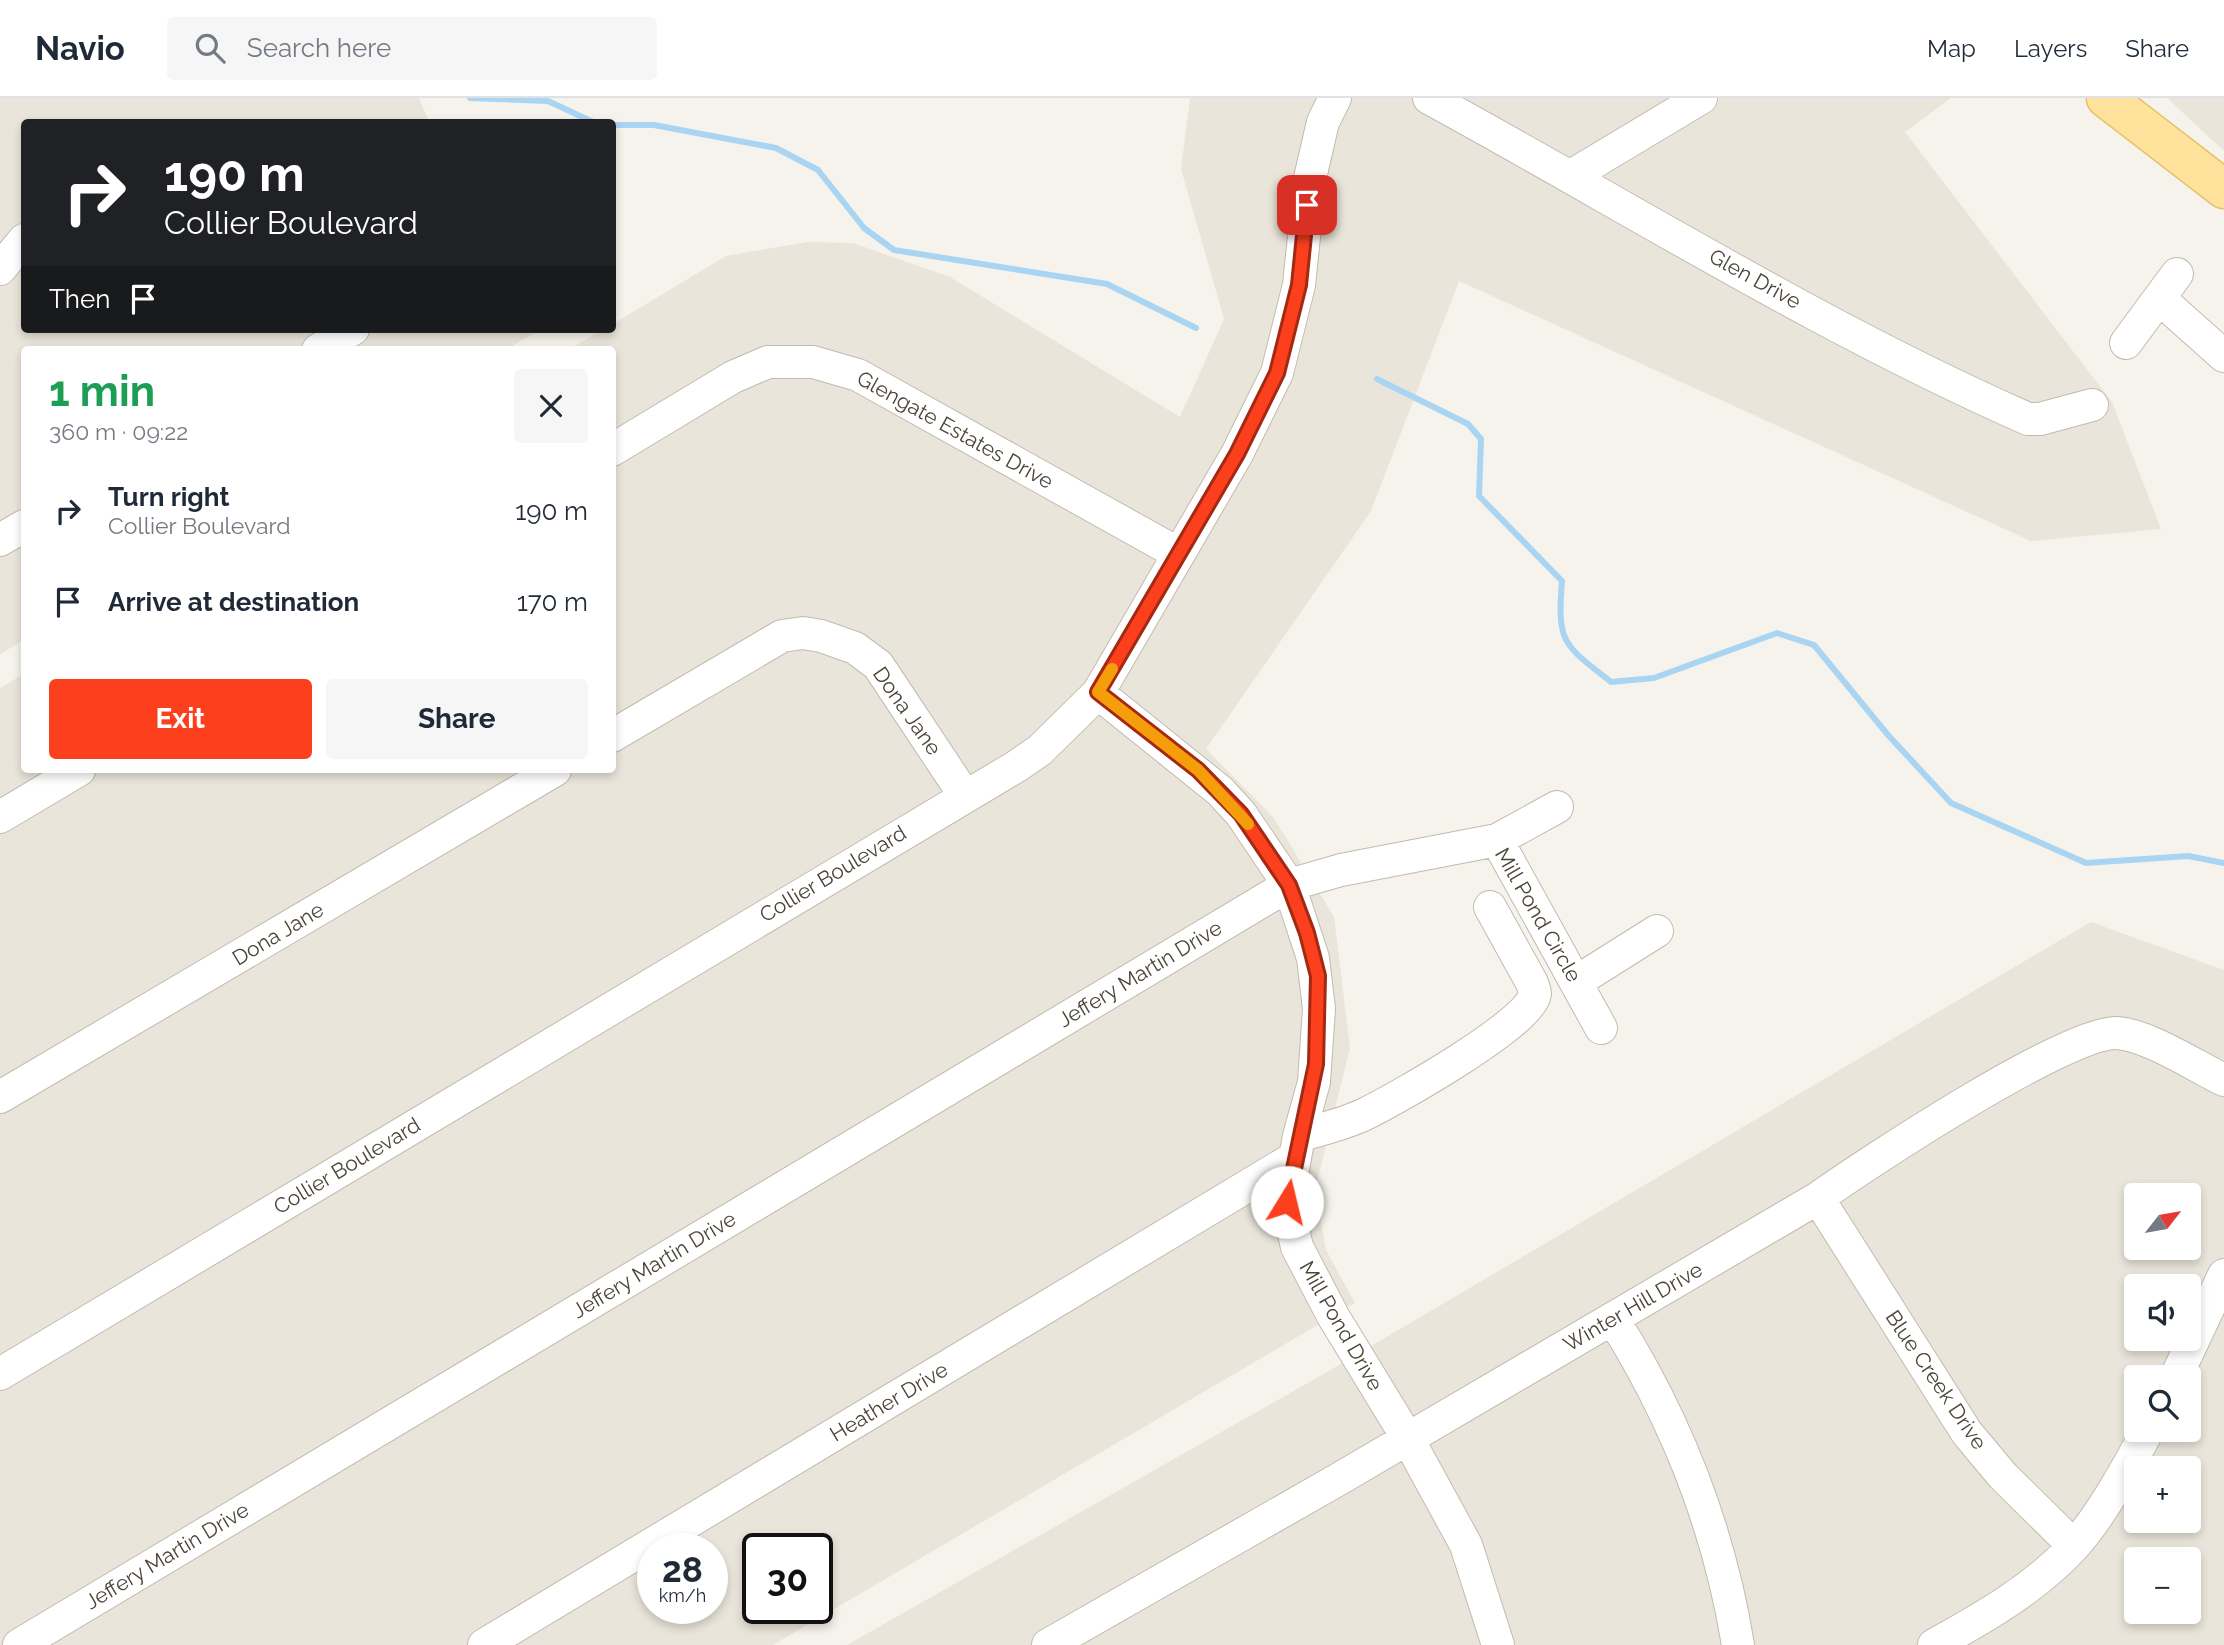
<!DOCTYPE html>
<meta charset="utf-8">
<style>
:root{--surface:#fff;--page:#f6f6f7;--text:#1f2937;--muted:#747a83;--line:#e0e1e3;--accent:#fc3f1d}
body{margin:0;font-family:Raleway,sans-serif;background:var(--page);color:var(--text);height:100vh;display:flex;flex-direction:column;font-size:26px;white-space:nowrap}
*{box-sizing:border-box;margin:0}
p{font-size:23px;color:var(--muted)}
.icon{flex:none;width:38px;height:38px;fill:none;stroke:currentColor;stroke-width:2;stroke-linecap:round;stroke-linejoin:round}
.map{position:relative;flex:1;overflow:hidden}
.sheet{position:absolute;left:21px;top:248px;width:595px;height:427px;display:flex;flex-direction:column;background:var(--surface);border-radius:7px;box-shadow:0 4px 10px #0003}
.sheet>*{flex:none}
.top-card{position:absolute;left:21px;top:21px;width:595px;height:214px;border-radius:7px;box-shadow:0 4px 10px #0003;background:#202124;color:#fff;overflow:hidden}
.needle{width:46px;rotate:59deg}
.controls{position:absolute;left:2124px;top:1085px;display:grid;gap:14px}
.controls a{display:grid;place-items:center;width:77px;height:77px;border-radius:7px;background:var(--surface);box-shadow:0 4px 10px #0003;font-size:35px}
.speed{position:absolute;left:637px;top:1435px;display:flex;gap:14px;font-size:35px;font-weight:700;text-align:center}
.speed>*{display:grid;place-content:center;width:91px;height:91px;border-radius:50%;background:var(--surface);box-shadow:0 4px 10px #0003;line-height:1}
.speed small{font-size:18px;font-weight:400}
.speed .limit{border:4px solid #111;border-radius:10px;background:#fff;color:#111}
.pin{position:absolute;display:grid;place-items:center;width:60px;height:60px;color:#fff;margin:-30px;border-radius:14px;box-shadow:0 4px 10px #0006}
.me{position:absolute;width:77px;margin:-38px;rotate:9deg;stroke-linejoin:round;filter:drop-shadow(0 0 5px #0008)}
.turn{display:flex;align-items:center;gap:24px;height:147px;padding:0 28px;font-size:32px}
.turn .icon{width:91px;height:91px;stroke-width:2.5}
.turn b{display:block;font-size:49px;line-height:60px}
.then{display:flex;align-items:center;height:66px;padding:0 28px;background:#0003;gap:14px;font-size:26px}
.round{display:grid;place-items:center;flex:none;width:74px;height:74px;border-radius:7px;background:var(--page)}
.overview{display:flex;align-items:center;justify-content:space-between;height:119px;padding:0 28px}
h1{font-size:42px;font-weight:700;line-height:52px;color:#1e9e55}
.button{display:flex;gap:14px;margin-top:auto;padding:14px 28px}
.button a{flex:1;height:80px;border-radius:7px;background:var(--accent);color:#fff;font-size:28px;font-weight:700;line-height:80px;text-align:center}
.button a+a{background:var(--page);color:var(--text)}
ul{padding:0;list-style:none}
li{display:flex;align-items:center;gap:21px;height:91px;padding:0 28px}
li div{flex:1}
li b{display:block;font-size:26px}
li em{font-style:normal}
header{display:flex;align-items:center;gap:42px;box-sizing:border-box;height:98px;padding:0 35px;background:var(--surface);border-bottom:2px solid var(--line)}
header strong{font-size:33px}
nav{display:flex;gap:38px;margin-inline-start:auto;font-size:24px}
.search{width:490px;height:63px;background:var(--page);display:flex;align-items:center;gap:18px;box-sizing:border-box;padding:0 24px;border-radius:7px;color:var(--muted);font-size:26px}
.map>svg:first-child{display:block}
.residential{fill:#eae5da;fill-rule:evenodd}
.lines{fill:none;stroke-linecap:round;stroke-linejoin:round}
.stream{stroke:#a9d4f2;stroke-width:6}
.minor-casing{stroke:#c2bbae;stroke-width:34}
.major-casing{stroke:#e6c16a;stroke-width:41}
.minor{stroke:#fff;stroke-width:32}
.major{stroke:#ffe39c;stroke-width:38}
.route-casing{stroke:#a42913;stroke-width:18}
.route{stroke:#fc3f1d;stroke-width:12}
.slow{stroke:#f59e0b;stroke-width:12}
.labels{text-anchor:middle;stroke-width:5;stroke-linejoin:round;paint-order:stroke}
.street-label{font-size:21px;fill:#4b4439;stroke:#fff}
</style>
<header>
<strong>Navio</strong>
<div class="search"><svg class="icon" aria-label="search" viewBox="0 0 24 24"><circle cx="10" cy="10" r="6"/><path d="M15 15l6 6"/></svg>Search here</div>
<nav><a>Map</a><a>Layers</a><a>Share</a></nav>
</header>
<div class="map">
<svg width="2224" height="1547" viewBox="0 0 2224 1547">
<rect width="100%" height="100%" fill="#f6f3ec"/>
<path class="residential" d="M0 0H419L429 24H24V231H541L506 252H24V542L0 556Z
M1190 0H1951L1905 34 2112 304 2161 431 2031 443 1459 183 1371 413 1206 651 1274 720 1334 819 1350 950 1315 1092 1326 1152 1355 1205 773 1547H0V590L24 576V672H612V252H568L604 231H612L613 226 726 158 808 144 853 145 950 179 1180 319 1224 221 1181 71ZM653 1451H712V1510H653ZM758 1451H817V1510H758Z
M2167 0H2224V53Z
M2091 824 2224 872V1547H847L1327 1274ZM2137 1097H2189V1150H2137ZM2137 1188H2189V1241H2137ZM2137 1279H2189V1332H2137ZM2137 1370H2189V1423H2137ZM2137 1461H2189V1514H2137Z"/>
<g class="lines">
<path class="stream" d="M470 0 548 3 593 24
M612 27H654L776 50 818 72 864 130 894 152 1107 186 1196 230
M1377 281 1468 326 1481 341 1479 398 1562 483C1557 546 1563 546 1611 584L1654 580 1777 535 1814 547 1888 637 1951 705 2086 765 2188 758 2224 765"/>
<g class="minor-casing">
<path id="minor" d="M1429 0C1627 108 1821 230 2028 321H2040L2092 307
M1571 78 1701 0
M0 171 24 142
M2160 201 2224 258
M2126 245 2177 176
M318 252 353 231
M612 352 733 279 768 264H813L858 277 1179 456
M0 442 24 428
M1098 595 1220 693 1241 716 1289 787 1313 860 1319 911 1314 984 1299 1038 1287 1104 1297 1149 1333 1218 1408 1341 1466 1447 1498 1547
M612 638 782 538 803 535 821 538 855 550 878 567 965 698
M0 719 79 672
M1497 742 1557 709
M1576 884 1657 833
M0 999 555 672
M1299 1038C1321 1031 1345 1026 1365 1016 1394 1002 1531 925 1535 896 1535 892 1533 889 1532 885L1490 809
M1818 1100 1967 1335 2003 1378 2074 1448
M1613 1221C1676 1321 1719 1430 1738 1547
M0 1276 1017 668 1040 652 1098 595 1237 356 1277 275 1299 187 1310 80 1323 24 1335 0
M2176 1279 2224 1177
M19 1547 1289 787 1341 772 1497 742 1601 930
M484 1547 1294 1060
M1048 1547 1339 1381 1818 1100C1866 1066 2067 933 2117 935 2148 937 2195 968 2224 982
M1934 1547C1983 1520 2034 1491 2073 1449 2100 1420 2129 1367 2148 1332"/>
</g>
<g class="major-casing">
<path id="major" d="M2106 0 2224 91"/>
</g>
<use href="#minor" class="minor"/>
<use href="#major" class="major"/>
</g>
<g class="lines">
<g class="route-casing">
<path id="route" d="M1287 1104 1316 966 1318 878 1307 835 1289 787 1241 716 1198 672 1098 594 1237 356 1277 275 1299 187 1307 107"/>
</g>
<use href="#route" class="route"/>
<path class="slow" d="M1112 571 1098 594 1198 672 1248 726"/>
</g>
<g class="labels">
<g class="street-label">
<text transform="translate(1755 181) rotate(29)" y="7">Glen Drive</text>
<text transform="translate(955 332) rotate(29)" y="7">Glengate Estates Drive</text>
<text transform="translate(907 613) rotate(55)" y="7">Dona Jane</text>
<text transform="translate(833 776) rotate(-31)" y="7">Collier Boulevard</text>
<text transform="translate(1538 817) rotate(60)" y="7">Mill Pond Circle</text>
<text transform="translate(278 836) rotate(-31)" y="7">Dona Jane</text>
<text transform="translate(1140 876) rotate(-31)" y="7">Jeffery Martin Drive</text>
<text transform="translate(347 1068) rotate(-31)" y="7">Collier Boulevard</text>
<text transform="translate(654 1167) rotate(-31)" y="7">Jeffery Martin Drive</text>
<text transform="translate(1633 1209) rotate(-30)" y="7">Winter Hill Drive</text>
<text transform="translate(1341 1228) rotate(60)" y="7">Mill Pond Drive</text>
<text transform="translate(1936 1282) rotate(56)" y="7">Blue Creek Drive</text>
<text transform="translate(889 1304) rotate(-31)" y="7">Heather Drive</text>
<text transform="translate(167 1458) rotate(-31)" y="7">Jeffery Martin Drive</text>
</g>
</g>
</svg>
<div class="controls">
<a><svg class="needle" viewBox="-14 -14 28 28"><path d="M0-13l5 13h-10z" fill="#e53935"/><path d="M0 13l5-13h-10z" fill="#747a83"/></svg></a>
<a><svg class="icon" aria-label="sound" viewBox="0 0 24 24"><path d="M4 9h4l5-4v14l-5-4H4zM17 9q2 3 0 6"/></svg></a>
<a><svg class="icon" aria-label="search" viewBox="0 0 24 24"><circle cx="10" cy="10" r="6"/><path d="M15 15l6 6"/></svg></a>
<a>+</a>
<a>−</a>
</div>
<div class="speed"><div>28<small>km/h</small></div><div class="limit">30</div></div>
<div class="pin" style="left:1307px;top:107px;background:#d93025"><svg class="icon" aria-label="arrive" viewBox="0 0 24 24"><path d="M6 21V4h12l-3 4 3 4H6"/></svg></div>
<svg class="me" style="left:1287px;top:1104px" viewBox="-20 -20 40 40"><circle r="19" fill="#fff"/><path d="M0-13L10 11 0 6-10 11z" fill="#fc3f1d"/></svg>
<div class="top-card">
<div class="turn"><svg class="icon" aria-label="right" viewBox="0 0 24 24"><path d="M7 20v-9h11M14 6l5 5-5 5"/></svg><div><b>190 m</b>Collier Boulevard</div></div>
<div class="then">Then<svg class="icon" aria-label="arrive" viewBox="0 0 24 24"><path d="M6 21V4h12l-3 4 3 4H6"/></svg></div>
</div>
<section class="sheet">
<div class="overview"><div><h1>1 min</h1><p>360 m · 09:22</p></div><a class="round"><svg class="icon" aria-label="close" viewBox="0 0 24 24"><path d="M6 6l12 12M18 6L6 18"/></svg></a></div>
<ul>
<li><svg class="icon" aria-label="right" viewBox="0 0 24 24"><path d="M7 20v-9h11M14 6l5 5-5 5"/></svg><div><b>Turn right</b><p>Collier Boulevard</p></div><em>190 m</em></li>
<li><svg class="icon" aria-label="arrive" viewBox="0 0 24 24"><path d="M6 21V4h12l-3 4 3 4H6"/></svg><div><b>Arrive at destination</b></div><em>170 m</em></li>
</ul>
<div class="button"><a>Exit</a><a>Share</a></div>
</section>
</div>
